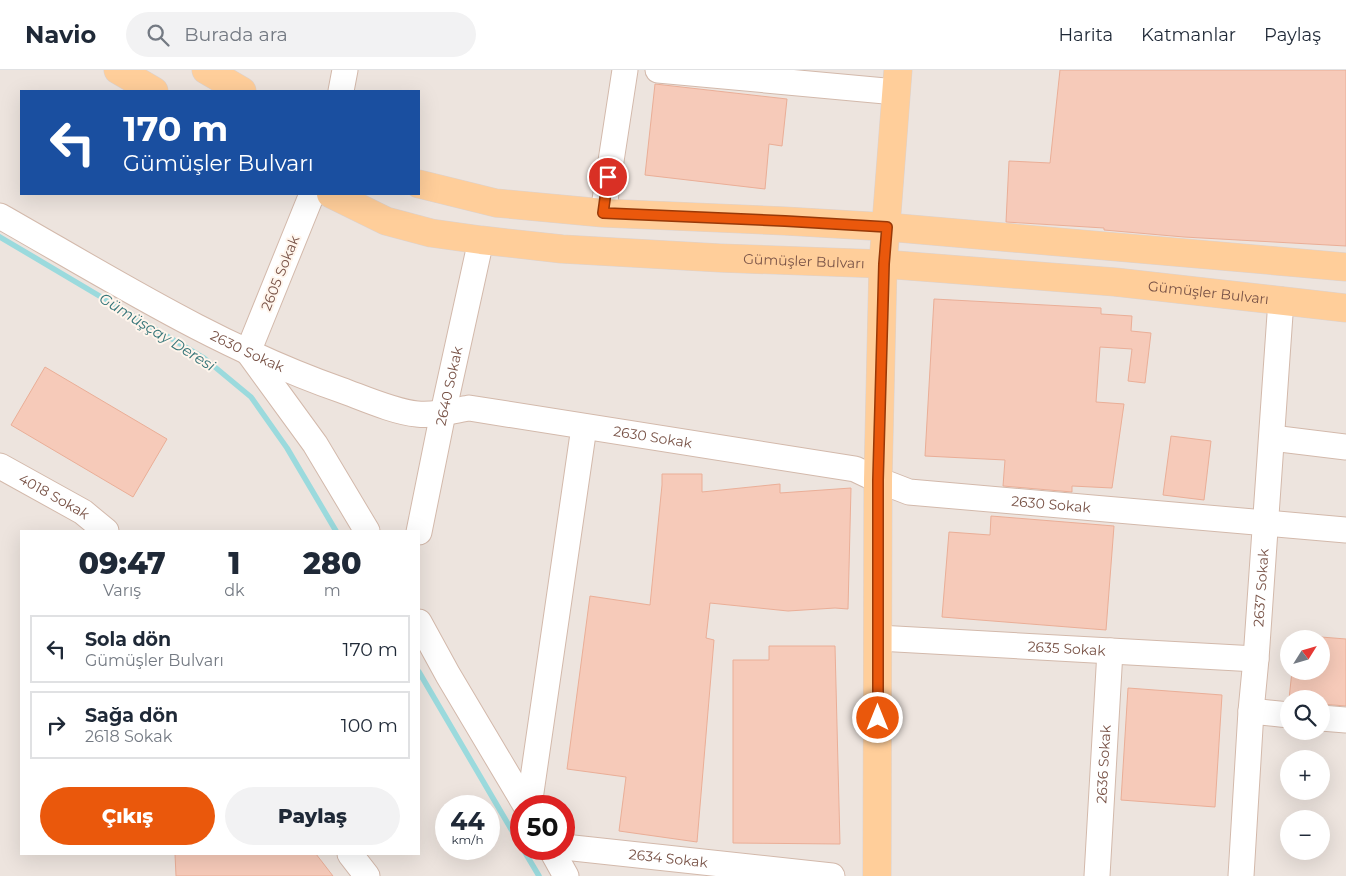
<!DOCTYPE html>
<html lang="tr">
<meta charset="utf-8">
<style>
:root{--surface:#fff;--page:#f2f2f3;--text:#1f2937;--muted:#747a83;--line:#e0e1e3;--accent:#ea580c}
body{margin:0;font-family:Montserrat,sans-serif;background:var(--page);color:var(--text);height:100vh;display:flex;flex-direction:column;font-size:19px;white-space:nowrap}
*{box-sizing:border-box;margin:0}
p{font-size:16px;color:var(--muted)}
.icon{flex:none;width:28px;height:28px;fill:none;stroke:currentColor;stroke-width:2;stroke-linecap:round;stroke-linejoin:round}
.map{position:relative;flex:1;overflow:hidden}
.panel{position:absolute;left:20px;top:460px;width:400px;height:325px;display:flex;flex-direction:column;background:var(--surface);border-radius:0px;box-shadow:0 5px 20px #0002}
.panel>*{flex:none}
.banner{position:absolute;left:20px;top:20px;width:400px;height:105px;border-radius:0px;box-shadow:0 5px 20px #0002;background:#1a4fa0;color:#fff;overflow:hidden}
.needle{width:32px;rotate:53deg}
.tools{position:absolute;left:1280px;top:560px;display:grid;gap:10px}
.tools a{display:grid;place-items:center;width:50px;height:50px;border-radius:50%;background:var(--surface);box-shadow:0 5px 20px #0002;font-size:25px}
.speed{position:absolute;left:435px;top:725px;display:flex;gap:10px;font-size:25px;font-weight:700;text-align:center}
.speed>*{display:grid;place-content:center;width:65px;height:65px;border-radius:50%;background:var(--surface);box-shadow:0 5px 20px #0002;line-height:1}
.speed small{font-size:12px;font-weight:400}
.speed .limit{border:8px solid #d22;background:#fff;color:#111}
.pin{position:absolute;display:grid;place-items:center;width:42px;height:42px;color:#fff;margin:-21px;border:2px solid #fff;border-radius:50%;box-shadow:0 1px 5px #0007}
.me{position:absolute;width:55px;margin:-28px;rotate:0deg;stroke-linejoin:round;filter:drop-shadow(0 0 4px #0008)}
.turn{display:flex;align-items:center;gap:18px;height:105px;padding:0 20px;font-size:22px}
.turn .icon{width:65px;height:65px;stroke-width:2.5}
.turn b{display:block;font-size:35px;line-height:42px}
.eta{display:flex;justify-content:space-evenly;align-items:center;height:85px;text-align:center}
.eta b{font-size:30px;font-weight:800;line-height:35px}
.cta{display:flex;gap:10px;margin-top:auto;padding:10px 20px}
.cta a{flex:1;height:58px;border-radius:30px;background:var(--accent);color:#fff;font-size:20px;font-weight:800;line-height:58px;text-align:center}
.cta a+a{background:var(--page);color:var(--text)}
ul{padding:0;list-style:none}
li{display:flex;align-items:center;gap:15px;height:68px;margin:0 10px 8px;padding:0 10px;border:2px solid var(--line);border-radius:0px}
li div{flex:1}
li b{display:block;font-size:19px}
li em{font-style:normal}
header{display:flex;align-items:center;gap:30px;box-sizing:border-box;height:70px;padding:0 25px;background:var(--surface);border-bottom:1px solid var(--line)}
header strong{font-size:24px}
nav{display:flex;gap:28px;margin-inline-start:auto;font-size:18px}
.search{width:350px;height:45px;background:var(--page);display:flex;align-items:center;gap:12px;box-sizing:border-box;padding:0 18px;border-radius:28px;color:var(--muted);font-size:19px}
.map>svg:first-child{display:block}
.industrial{fill:#ede4de;fill-rule:evenodd}
.lines{fill:none;stroke-linecap:round;stroke-linejoin:round}
.stream{stroke:#9bdadd;stroke-width:5.5}
.building{fill:#f6cab9;stroke:#eaae97}
.minor-casing{stroke:#d3b9ab;stroke-width:27}
.major-casing{stroke:#dcd2cf;stroke-width:29}
.minor{stroke:#fff;stroke-width:25}
.major{stroke:#ffce9a;stroke-width:28}
.route-casing{stroke:#983908;stroke-width:12}
.route{stroke:#ea580c;stroke-width:9}
.labels{text-anchor:middle;stroke-width:4;stroke-linejoin:round;paint-order:stroke}
.street-label{font-size:14px;fill:#795347;stroke:#fff5ec}
.water-label{font-size:15px;font-style:italic;fill:#367579;stroke:#fff5ec}
</style>
<header>
<strong>Navio</strong>
<div class="search"><svg class="icon" aria-label="search" viewBox="0 0 24 24"><circle cx="10" cy="10" r="6"/><path d="M15 15l6 6"/></svg>Burada ara</div>
<nav><a>Harita</a><a>Katmanlar</a><a>Paylaş</a></nav>
</header>
<div class="map">
<svg width="1346" height="806" viewBox="0 0 1346 806">
<rect width="100%" height="100%" fill="#fef1e4"/>
<path class="industrial" d="M0 0H1346V806H0ZM21 21H419V124H21ZM21 461H419V784H21ZM1289 569H1321V601H1289ZM1289 629H1321V661H1289ZM1289 689H1321V721H1289ZM446 736H489V779H446ZM521 736H564V779H521ZM1289 749H1321V781H1289Z"/>
<g class="lines">
<path class="stream" d="M0 167 204 288 251 327 287 378 336 461
M419 602 521 776
M523 779 539 806"/>
</g>
<path class="building" d="M1060 0H1346V176L1184 167 1104 160V158L1006 152 1009 91 1050 93Z
M655 14 787 29 782 76 769 74 765 119 645 105Z
M934 229 1101 238V244L1132 246 1131 261 1151 263 1145 313 1128 311 1132 279 1100 277 1096 332 1124 334 1112 418 1072 416V422L1003 416 1005 390 925 386Z
M45 297 167 369 133 427 11 355Z
M1171 366 1211 371 1204 430 1163 425Z
M662 404H702V422L780 414V423L851 418 848 539 835 538 788 541 710 533 706 568 714 570 697 772 619 761 626 707 567 699 590 526 650 535 662 415Z
M991 446 1114 456 1106 560 942 547 949 462 990 465Z
M1321 567 1346 569V636L1321 634V629H1289L1292 601H1321Z
M769 576H835L840 774 733 773V590H769Z
M1128 618 1222 625 1215 737 1121 730Z
M175 784H316L333 806H176Z"/>
<g class="lines">
<g class="minor-casing">
<g id="minor">
<path d="M658 0 896 22"/>
<path d="M341 21 345 0"/>
<path d="M312 124 248 282 315 374 367 461"/>
<path d="M603 143 625 0"/>
<path id="s1" d="M0 146C111 209 220 278 341 320 363 328 394 342 417 344 434 346 452 341 469 338L855 399 878 410 909 422 1346 460"/>
<path d="M1272 368 1346 377"/>
<path id="s2" d="M0 396 83 442 106 461"/>
<path id="s3" d="M419 462 443 343 481 170"/>
<path d="M419 552 448 605 526 736"/>
<path id="s4" d="M878 568 1256 589"/>
<path d="M1251 641 1289 645"/>
<path d="M1321 648 1346 650"/>
<path d="M529 736 584 357"/>
<path id="s5" d="M564 777 832 806"/>
<path d="M551 779 566 806"/>
<path d="M350 784 367 806"/>
<path id="s6" d="M1097 806 1110 581"/>
<path id="s7" d="M1241 806 1251 641 1256 589 1281 230"/>
</g>
</g>
<g class="major-casing">
<g id="major">
<path d="M118 0 154 21"/>
<path d="M206 0 242 21"/>
<path d="M419 114 496 133 603 143 785 151 887 157 1346 197"/>
<path id="s8" d="M331 124 386 151 431 163 481 170 562 179 720 188 883 194 1115 212 1346 238"/>
<path d="M877 806 878 410 883 194 898 0"/>
</g>
</g>
<use href="#minor" class="minor"/>
<use href="#major" class="major"/>
</g>
<g class="lines">
<g class="route-casing">
<path id="route" d="M608 107 603 143 785 151 887 157 884 194 878 410V648"/>
</g>
<use href="#route" class="route"/>
</g>
<g class="labels">
<g class="street-label">
<text dy="5" stroke="none"><textPath href="#s8" startOffset="482">Gümüşler Bulvarı</textPath></text>
<text transform="translate(280 203) rotate(-68)" y="5">2605 Sokak</text>
<text dy="5" stroke="none"><textPath href="#s8" startOffset="888">Gümüşler Bulvarı</textPath></text>
<text dy="5" stroke="none"><textPath href="#s1" startOffset="282">2630 Sokak</textPath></text>
<text dy="5" stroke="none"><textPath href="#s3" startOffset="149">2640 Sokak</textPath></text>
<text dy="5" stroke="none"><textPath href="#s1" startOffset="702">2630 Sokak</textPath></text>
<text dy="5" stroke="none"><textPath href="#s2" startOffset="62">4018 Sokak</textPath></text>
<text dy="5" stroke="none"><textPath href="#s1" startOffset="1108">2630 Sokak</textPath></text>
<text dy="5" stroke="none"><textPath href="#s7" startOffset="289">2637 Sokak</textPath></text>
<text dy="5" stroke="none"><textPath href="#s4" startOffset="189">2635 Sokak</textPath></text>
<text dy="5" stroke="none"><textPath href="#s6" startOffset="112">2636 Sokak</textPath></text>
<text dy="5" stroke="none"><textPath href="#s5" startOffset="105">2634 Sokak</textPath></text>
</g>
<g class="water-label">
<text transform="translate(157 262) rotate(32)" y="5">Gümüşçay Deresi</text>
</g>
</g>
</svg>
<div class="tools">
<a><svg class="needle" viewBox="-14 -14 28 28"><path d="M0-13l5 13h-10z" fill="#e53935"/><path d="M0 13l5-13h-10z" fill="#747a83"/></svg></a>
<a><svg class="icon" aria-label="search" viewBox="0 0 24 24"><circle cx="10" cy="10" r="6"/><path d="M15 15l6 6"/></svg></a>
<a>+</a>
<a>−</a>
</div>
<div class="speed"><div>44<small>km/h</small></div><div class="limit">50</div></div>
<div class="pin" style="left:608px;top:107px;background:#d93025"><svg class="icon" aria-label="arrive" viewBox="0 0 24 24"><path d="M6 21V4h12l-3 4 3 4H6"/></svg></div>
<svg class="me" style="left:878px;top:648px" viewBox="-20 -20 40 40"><circle r="17" fill="#ea580c" stroke="#fff" stroke-width="3"/><path d="M0-11L8 9 0 5-8 9z" fill="#fff"/></svg>
<div class="banner">
<div class="turn"><svg class="icon" aria-label="left" viewBox="0 0 24 24"><path d="M17 20v-9H6M10 6l-5 5 5 5"/></svg><div><b>170 m</b>Gümüşler Bulvarı</div></div>
</div>
<section class="panel">
<div class="eta">
<div><b>09:47</b><p>Varış</p></div>
<div><b>1</b><p>dk</p></div>
<div><b>280</b><p>m</p></div>
</div>
<ul>
<li><svg class="icon" aria-label="left" viewBox="0 0 24 24"><path d="M17 20v-9H6M10 6l-5 5 5 5"/></svg><div><b>Sola dön</b><p>Gümüşler Bulvarı</p></div><em>170 m</em></li>
<li><svg class="icon" aria-label="right" viewBox="0 0 24 24"><path d="M7 20v-9h11M14 6l5 5-5 5"/></svg><div><b>Sağa dön</b><p>2618 Sokak</p></div><em>100 m</em></li>
</ul>
<div class="cta"><a>Çıkış</a><a>Paylaş</a></div>
</section>
</div>
